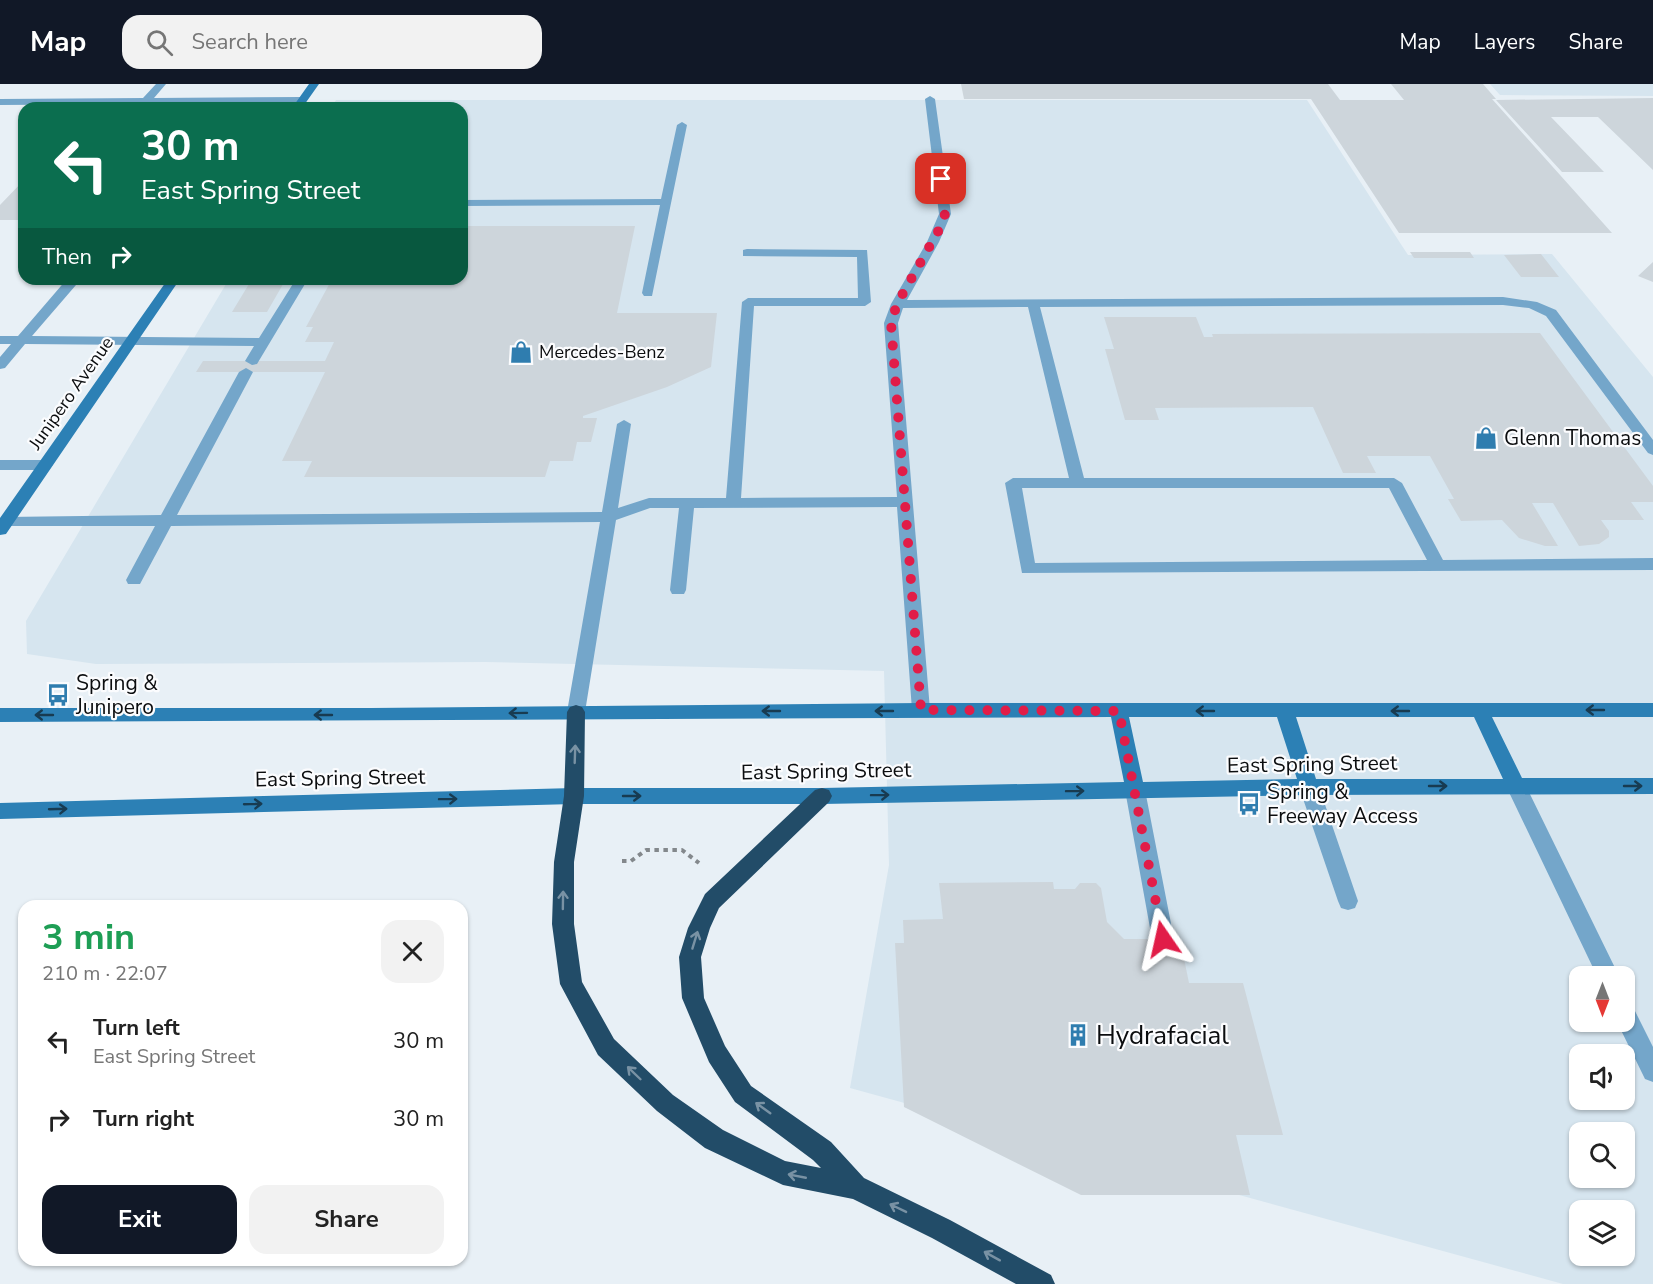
<!DOCTYPE html>
<meta charset="utf-8">
<style>
:root{--surface:#fff;--page:#f2f2f2;--text:#222;--muted:#767676;--accent:#111827}
body{margin:0;font-family:"Nunito Sans",sans-serif;background:var(--page);color:var(--text);height:100vh;display:flex;flex-direction:column;font-size:22px;white-space:nowrap}
*{box-sizing:border-box;margin:0}
p{font-size:20px;color:var(--muted)}
.icon{flex:none;width:33px;height:33px;fill:none;stroke:currentColor;stroke-width:2;stroke-linecap:round;stroke-linejoin:round}
.map{position:relative;flex:1;overflow:hidden}
.panel{position:absolute;left:18px;top:816px;width:450px;height:366px;display:flex;flex-direction:column;background:var(--surface);border-radius:18px;box-shadow:0 2px 4px #0004}
.panel>*{flex:none}
.top-card{position:absolute;left:18px;top:18px;width:450px;height:183px;border-radius:18px;box-shadow:0 2px 4px #0004;background:#0b6e4f;color:#fff;overflow:hidden}
.needle{width:39px;rotate:180deg}
.tools{position:absolute;left:1569px;top:882px;display:grid;gap:12px}
.tools a{display:grid;place-items:center;width:66px;height:66px;border-radius:12px;background:var(--surface);box-shadow:0 2px 4px #0004;font-size:30px}
.pin{position:absolute;display:grid;place-items:center;width:51px;height:51px;color:#fff;margin:-26px;border-radius:12px;box-shadow:0 3px 9px #0006}
.me{position:absolute;width:66px;margin:-33px;rotate:349deg;stroke-linejoin:round;filter:drop-shadow(0 0 4px #0008)}
.turn{display:flex;align-items:center;gap:21px;height:126px;padding:0 24px;font-size:27px}
.turn .icon{width:78px;height:78px;stroke-width:2.5}
.turn b{display:block;font-size:42px;line-height:51px}
.then{display:flex;align-items:center;height:57px;padding:0 24px;background:#0003;gap:12px;font-size:22px}
.round{display:grid;place-items:center;flex:none;width:63px;height:63px;border-radius:18px;background:var(--page)}
.overview{display:flex;align-items:center;justify-content:space-between;height:102px;padding:0 24px}
h1{font-size:36px;font-weight:700;line-height:45px;color:#1e9e55}
.cta{display:flex;gap:12px;margin-top:auto;padding:12px 24px}
.cta a{flex:1;height:69px;border-radius:18px;background:var(--accent);color:#fff;font-size:24px;font-weight:700;line-height:69px;text-align:center}
.cta a+a{background:var(--page);color:var(--text)}
ul{padding:0;list-style:none}
li{display:flex;align-items:center;gap:18px;height:78px;padding:0 24px}
li div{flex:1}
li b{display:block;font-size:22px}
li em{font-style:normal}
header{display:flex;align-items:center;gap:36px;box-sizing:border-box;height:84px;padding:0 30px;background:var(--accent);color:#fff}
header strong{font-size:28px}
nav{display:flex;gap:33px;margin-inline-start:auto;font-size:21px}
.search{width:420px;height:54px;background:var(--page);display:flex;align-items:center;gap:15px;box-sizing:border-box;padding:0 21px;border-radius:18px;color:var(--muted);font-size:22px}
.map>svg:first-child{display:block}
.built{fill:#d6e5ef;fill-rule:evenodd}
.building{fill:#cdd5db}
.lines{fill:none;stroke-linecap:round;stroke-linejoin:round}
.path{stroke:#83888c;stroke-width:4;stroke-dasharray:4.5 4.5;stroke-linecap:butt}
.lane{fill:#74a6ca;fill-rule:evenodd}
.secondary{fill:#2c80b5;fill-rule:evenodd}
.highway{fill:#224c68;fill-rule:evenodd}
.oneway{stroke:#183b51}
.oneway2{stroke:#7992a4}
.route{stroke:#e11d48;stroke-width:10;stroke-dasharray:0 18}
.labels{text-anchor:middle;stroke-width:4.5;stroke-linejoin:round;paint-order:stroke}
.far-poi-label{font-size:18px;fill:#0b0d0f;stroke:#fbfcfe;text-anchor:start}
.far-street-label{font-size:18px;fill:#0b0d0f;stroke:#fbfcfe}
.poi-label{font-size:21px;fill:#0b0d0f;stroke:#fbfcfe;text-anchor:start}
.street-label{font-size:21px;fill:#0b0d0f;stroke:#fbfcfe}
.near-poi-label{font-size:26px;fill:#0b0d0f;stroke:#fbfcfe;text-anchor:start}
</style>
<header>
<strong>Map</strong>
<div class="search"><svg class="icon" aria-label="search" viewBox="0 0 24 24"><circle cx="10" cy="10" r="6"/><path d="M15 15l6 6"/></svg>Search here</div>
<nav><a>Map</a><a>Layers</a><a>Share</a></nav>
</header>
<div class="map">
<svg width="1653" height="1200" viewBox="0 0 1653 1200">
<rect width="100%" height="100%" fill="#e8f0f6"/>
<path class="built" d="M1490 0H1653V12L1500 11Z
M336 16H1307L1408 171 1552 170 1653 293V1200H1563L850 1004 889 781 884 587 486 578 96 580 27 570 26 537 229 195H462V24H331ZM1580 892H1624V938H1580ZM1580 970H1624V1016H1580ZM1580 1048H1624V1094H1580ZM1580 1126H1624V1172H1580Z"/>
<path class="building" d="M961 0H1328L1340 16H1404L1391 0H1483L1496 15H1492L1612 149H1399L1311 15H964Z
M1653 14V86L1598 33H1551L1604 88H1562L1496 16Z
M24 96V136H0V121Z
M462 142H635L617 229H717L711 283 667 303 583 332V334H597L591 358H577L573 377H550L545 393H304L312 377H282L325 288H196L203 277H325L334 258H305L313 243H306L332 195H462Z
M1410 168H1470L1474 174H1414Z
M1541 170 1559 193H1521L1504 171Z
M1653 178V198L1638 192Z
M252 195H286L267 228H232Z
M1104 233H1196L1204 253H1213L1212 250 1540 249 1653 402V418H1631L1644 436H1601L1609 447V453L1599 460 1579 462 1553 419H1532L1558 462H1545L1519 454 1502 436 1461 437 1448 415H1454L1430 372H1367L1376 389H1343L1313 323 1155 324 1159 336H1125L1105 265H1114Z
M1053 798 1054 805H1075L1080 799H1096L1101 804 1107 838 1124 855H1180L1189 899H1243L1283 1051H1236L1250 1111H1081L904 1023 895 859H904L903 836 943 835 939 799Z"/>
<g class="lines">
<path class="path" d="M622 777H631L646 766H682L699 779"/>
<path class="lane" d="M156 0H166L154 14 302 13 307 16 302 19 0 21V15L143 14Z
M930 12 935 15 951 130 939 158 907 216 1503 213 1537 218 1556 226 1653 356V371L1648 369 1546 232 1529 224 1503 221 1040 223 1084 394H1394L1402 399 1443 476 1653 474V486L1022 489 1005 399 1013 394H1069L1028 223 903 224 898 239 930 626 927 631 921 633 915 631 912 626 897 423 694 424 686 506 684 510H672L670 506 679 424H650L616 436 585 628 582 633 576 635 570 633 567 628 600 438 171 442 140 500H128L126 496 155 442H0V434L5 433 161 431 239 288 246 284 253 288 177 431 602 428 617 340 624 336 631 340 618 424 649 414H726L742 218 748 214H858L857 173 743 172V166L747 165 867 166 871 218 865 222H754L741 414 897 413 884 239 891 220 927 158 939 130 925 15ZM1022 404H1389L1427 476 1035 479Z
M682 38 687 41 652 212H644L642 209 660 121 462 122V116L661 115 677 41Z
M67 195H178L179 197 173 201H76L32 252 259 254 296 195H308L257 280 252 281 245 277 254 262 25 260 5 284 0 285V273L11 260H0V252H18Z
M0 376H45L53 381 45 386H0Z
M1516 694 1523 696 1619 892H1597L1506 702 1509 696Z
M1309 695 1316 697 1319 703 1358 817 1355 824 1348 826 1341 824 1338 817 1299 703 1302 697Z
M1135 698 1142 700 1145 706 1174 855 1171 862 1163 865 1155 862 1152 855 1125 706 1128 700Z
M1624 918 1632 921 1653 963V998L1645 995 1617 938H1624Z"/>
<path class="secondary" d="M309 0H319L302 24H292Z
M168 195H180L6 450 0 451V434Z
M921 619H1653V633H1492L1522 694H1653V710L1309 711 822 720H574L0 735V719L574 704H822L1124 698 1111 633 0 638V624H371ZM1129 633H1277L1297 695 1143 698ZM1296 633H1474L1503 695H1316Z"/>
<path class="highway" d="M576 621 582 623 585 628 584 712 574 778V840L582 898 614 955 673 1011 723 1046 785 1077 821 1084 813 1076 735 1018 709 978 682 914 679 873 688 844 705 810 815 706 822 704 829 706 832 712 829 718 719 824 710 844 701 873 704 914 725 962 751 1002 831 1058 864 1094 950 1136 1051 1191 1055 1200H1016L932 1154 853 1115 783 1101 705 1064 657 1027 598 971 560 900 552 840 554 778 564 712 567 628 570 623Z"/>
</g>
<defs><path id="oneway-shaft" d="M-6 0H5M1.5-3L5.5 0L1.5 3" fill="none" stroke-width="1.6" stroke-linecap="round" stroke-linejoin="round" transform="scale(1.5)"/></defs>
<g class="oneway">
<use href="#oneway-shaft" transform="translate(1595 626) rotate(180)"/>
<use href="#oneway-shaft" transform="translate(771 627) rotate(180)"/>
<use href="#oneway-shaft" transform="translate(884 627) rotate(180)"/>
<use href="#oneway-shaft" transform="translate(1205 627) rotate(180)"/>
<use href="#oneway-shaft" transform="translate(1400 627) rotate(-180)"/>
<use href="#oneway-shaft" transform="translate(518 629) rotate(179)"/>
<use href="#oneway-shaft" transform="translate(44 631) rotate(-180)"/>
<use href="#oneway-shaft" transform="translate(323 631) rotate(-180)"/>
<use href="#oneway-shaft" transform="translate(1438 702)"/>
<use href="#oneway-shaft" transform="translate(1633 702)"/>
<use href="#oneway-shaft" transform="translate(1075 707) rotate(-1)"/>
<use href="#oneway-shaft" transform="translate(880 711) rotate(-1)"/>
<use href="#oneway-shaft" transform="translate(632 712)"/>
<use href="#oneway-shaft" transform="translate(448 715) rotate(-1)"/>
<use href="#oneway-shaft" transform="translate(253 720) rotate(-2)"/>
<use href="#oneway-shaft" transform="translate(58 725) rotate(-2)"/>
</g>
<g class="oneway2">
<use href="#oneway-shaft" transform="translate(575 670) rotate(-88)"/>
<use href="#oneway-shaft" transform="translate(563 816) rotate(-89)"/>
<use href="#oneway-shaft" transform="translate(695 856) rotate(-73)"/>
<use href="#oneway-shaft" transform="translate(634 989) rotate(-136)"/>
<use href="#oneway-shaft" transform="translate(763 1024) rotate(-144)"/>
<use href="#oneway-shaft" transform="translate(797 1092) rotate(-169)"/>
<use href="#oneway-shaft" transform="translate(898 1124) rotate(-154)"/>
<use href="#oneway-shaft" transform="translate(992 1172) rotate(-151)"/>
</g>
<g class="lines">
<path class="route" d="M941 95 945 130 940 144 897 220 891 239 921 626 1119 627 1163 855"/>
</g>
<defs>
<g id="shop-bare" transform="scale(1.8)"><path d="M-5-2.5h2.3a2.7 3.5 0 0 1 5.4 0H5L5.5 6h-11ZM-1.5-2.5h3a1.5 2.3 0 0 0-3 0Z" fill="#2f7daf" stroke="#fbfcfe" stroke-width="2.5" paint-order="stroke"/></g>
<g id="bus-bare" transform="scale(1.8)"><path d="M-5-6H5V4H4V6H2V4H-2V6H-4V4H-5ZM-3.5-4V0h7V-4ZM-3.5 1.2v1.5H-2V1.2ZM2 1.2v1.5H3.5V1.2Z" fill="#2f7daf" stroke="#fbfcfe" stroke-width="2.5" paint-order="stroke"/></g>
<g id="building-bare" transform="scale(1.8)"><path d="M-4-6H4V6H1V3H-1V6H-4ZM-2.5-4.3h1.7v1.8h-1.7ZM.8-4.3h1.7v1.8H.8ZM-2.5-1h1.7V.8h-1.7ZM.8-1h1.7V.8H.8Z" fill="#2f7daf" stroke="#fbfcfe" stroke-width="2.5" paint-order="stroke"/></g>
</defs>
<g fill-rule="evenodd">
<use href="#shop-bare" x="521" y="268"/>
<use href="#shop-bare" x="1486" y="354"/>
<use href="#bus-bare" x="58" y="611"/>
<use href="#bus-bare" x="1249" y="720"/>
<use href="#building-bare" x="1078" y="951"/>
</g>
<g class="labels">
<g class="far-poi-label">
<text x="539" y="274">Mercedes-Benz</text>
</g>
<g class="far-street-label">
<text transform="translate(71 309) rotate(-55)" y="6">Junipero Avenue</text>
</g>
<g class="poi-label">
<text x="1504" y="361">Glenn Thomas</text>
<text x="76" y="606">Spring &amp;<tspan x="76" dy="24">Junipero</tspan></text>
<text x="1267" y="715">Spring &amp;<tspan x="1267" dy="24">Freeway Access</tspan></text>
</g>
<g class="street-label">
<text transform="translate(1312 680) rotate(-1)" y="7">East Spring Street</text>
<text transform="translate(826 687) rotate(-1)" y="7">East Spring Street</text>
<text transform="translate(340 694) rotate(-1)" y="7">East Spring Street</text>
</g>
<g class="near-poi-label">
<text x="1096" y="960">Hydrafacial</text>
</g>
</g>
</svg>
<div class="tools">
<a><svg class="needle" viewBox="-14 -14 28 28"><path d="M0-13l5 13h-10z" fill="#e53935"/><path d="M0 13l5-13h-10z" fill="#767676"/></svg></a>
<a><svg class="icon" aria-label="sound" viewBox="0 0 24 24"><path d="M4 9h4l5-4v14l-5-4H4zM17 9q2 3 0 6"/></svg></a>
<a><svg class="icon" aria-label="search" viewBox="0 0 24 24"><circle cx="10" cy="10" r="6"/><path d="M15 15l6 6"/></svg></a>
<a><svg class="icon" aria-label="layers" viewBox="0 0 24 24"><path d="M12 4l9 5-9 5-9-5zM3 14l9 5 9-5"/></svg></a>
</div>
<div class="pin" style="left:941px;top:95px;background:#d93025"><svg class="icon" aria-label="arrive" viewBox="0 0 24 24"><path d="M6 21V4h12l-3 4 3 4H6"/></svg></div>
<svg class="me" style="left:1163px;top:855px" viewBox="-20 -20 40 40"><path d="M0-17L14 15 0 8-14 15z" fill="#e11d48" stroke="#fff" stroke-width="4"/></svg>
<div class="top-card">
<div class="turn"><svg class="icon" aria-label="left" viewBox="0 0 24 24"><path d="M17 20v-9H6M10 6l-5 5 5 5"/></svg><div><b>30 m</b>East Spring Street</div></div>
<div class="then">Then<svg class="icon" aria-label="right" viewBox="0 0 24 24"><path d="M7 20v-9h11M14 6l5 5-5 5"/></svg></div>
</div>
<section class="panel">
<div class="overview"><div><h1>3 min</h1><p>210 m · 22:07</p></div><a class="round"><svg class="icon" aria-label="close" viewBox="0 0 24 24"><path d="M6 6l12 12M18 6L6 18"/></svg></a></div>
<ul>
<li><svg class="icon" aria-label="left" viewBox="0 0 24 24"><path d="M17 20v-9H6M10 6l-5 5 5 5"/></svg><div><b>Turn left</b><p>East Spring Street</p></div><em>30 m</em></li>
<li><svg class="icon" aria-label="right" viewBox="0 0 24 24"><path d="M7 20v-9h11M14 6l5 5-5 5"/></svg><div><b>Turn right</b></div><em>30 m</em></li>
</ul>
<div class="cta"><a>Exit</a><a>Share</a></div>
</section>
</div>
